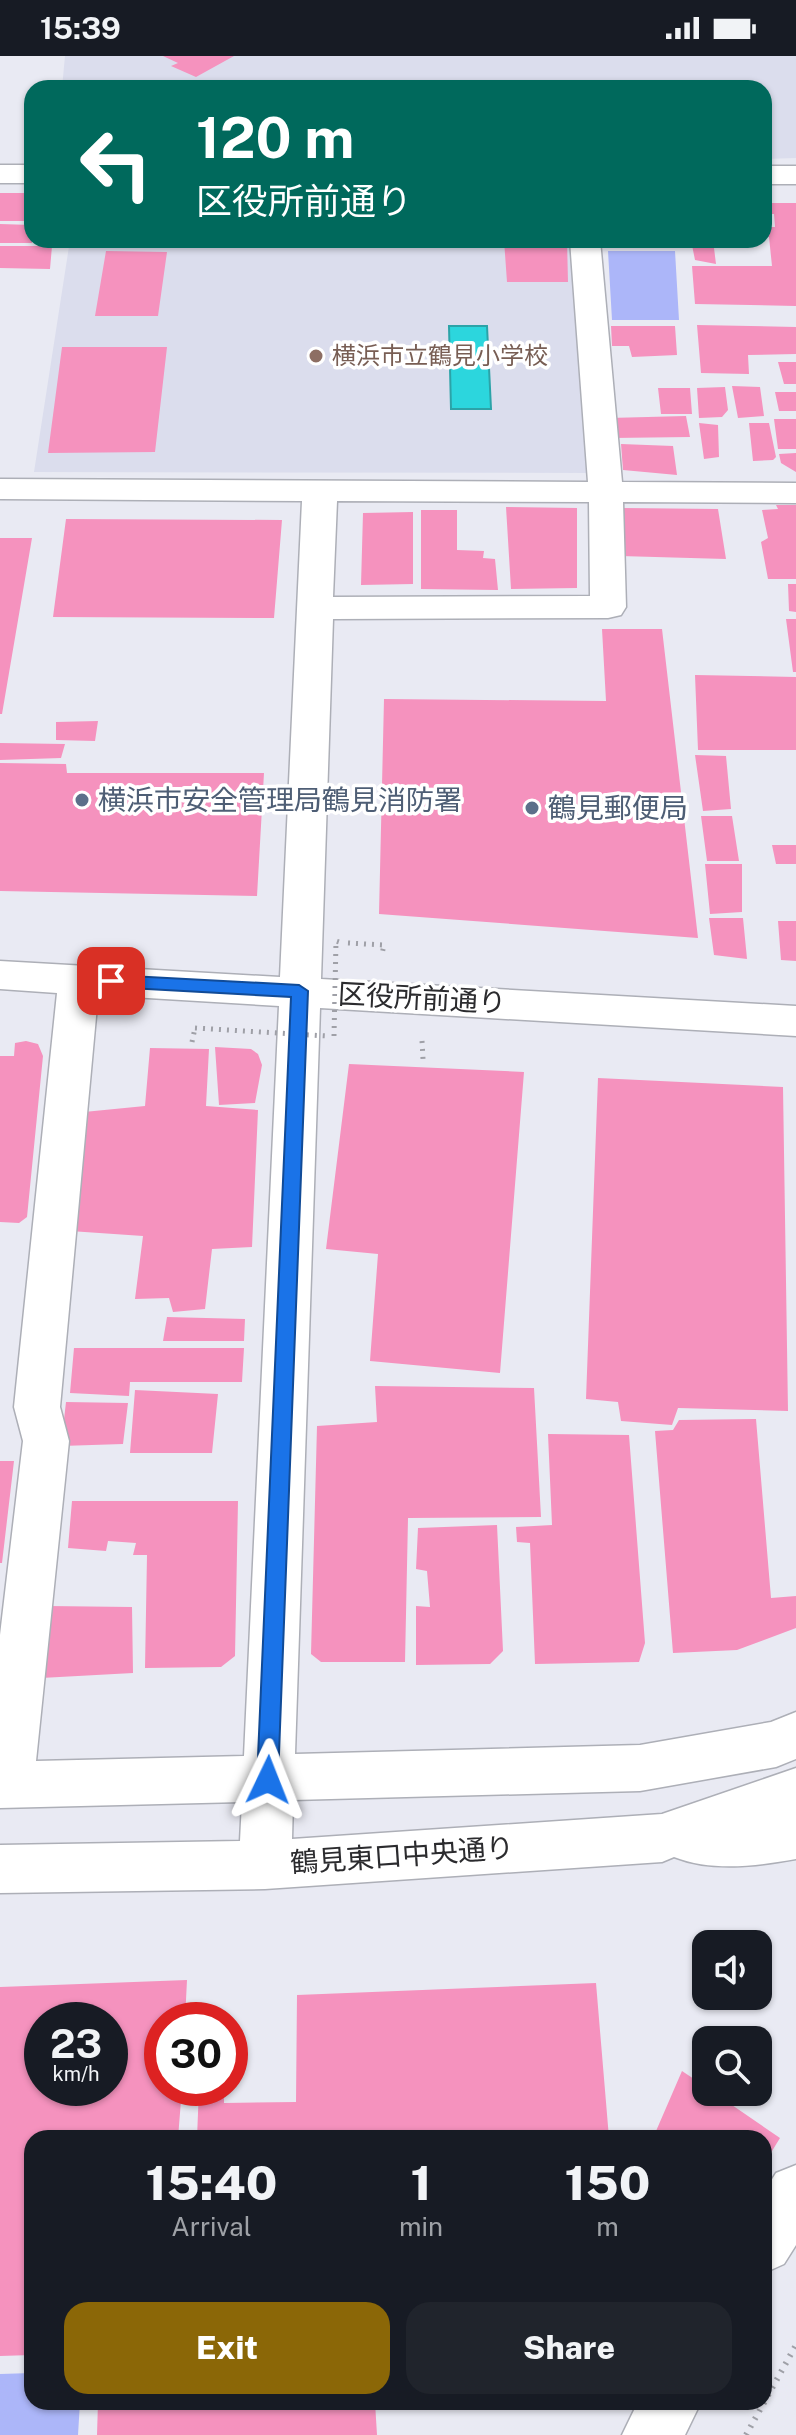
<!DOCTYPE html>
<meta charset="utf-8">
<style>
:root{--surface:#171b24;--page:#20242c;--text:#f1f3f6;--muted:#9ea1a6;--accent:#8b6707}
body{margin:0;font-family:"Public Sans","Noto Sans JP",sans-serif;background:var(--page);color:var(--text);height:100vh;display:flex;flex-direction:column;font-size:30px;white-space:nowrap}
*{box-sizing:border-box;margin:0}
p{font-size:26px;color:var(--muted)}
.icon{flex:none;width:44px;height:44px;fill:none;stroke:currentColor;stroke-width:2;stroke-linecap:round;stroke-linejoin:round}
.map{position:relative;flex:1;overflow:hidden}
.drawer{position:absolute;left:24px;top:2074px;width:748px;height:280px;display:flex;flex-direction:column;background:var(--surface);border-radius:24px;box-shadow:0 2px 6px #0004}
.drawer>*{flex:none}
.guide{position:absolute;left:24px;top:24px;width:748px;height:168px;border-radius:24px;box-shadow:0 2px 6px #0004;background:#00695c;color:#fff;overflow:hidden}
.tools{position:absolute;left:692px;top:1874px;display:grid;gap:16px}
.tools a{display:grid;place-items:center;width:80px;height:80px;border-radius:16px;background:var(--surface);box-shadow:0 2px 6px #0004;font-size:40px}
.speed{position:absolute;left:24px;top:1946px;display:flex;gap:16px;font-size:40px;font-weight:700;text-align:center}
.speed>*{display:grid;place-content:center;width:104px;height:104px;border-radius:50%;background:var(--surface);box-shadow:0 2px 6px #0004;line-height:1}
.speed small{font-size:20px;font-weight:400}
.speed .limit{border:12px solid #d22;background:#fff;color:#111}
.pin{position:absolute;display:grid;place-items:center;width:68px;height:68px;color:#fff;margin:-34px;border-radius:16px;box-shadow:0 4px 12px #0006}
.me{position:absolute;width:88px;margin:-44px;rotate:2deg;stroke-linejoin:round;filter:drop-shadow(0 0 6px #0008)}
.turn{display:flex;align-items:center;gap:28px;height:168px;padding:0 40px;font-size:36px}
.turn .icon{width:104px;height:104px;stroke-width:2.5}
.turn b{display:block;font-size:56px;line-height:68px}
.eta{display:flex;justify-content:space-evenly;align-items:center;height:136px;text-align:center}
.eta b{font-size:48px;font-weight:800;line-height:56px}
.action{display:flex;gap:16px;margin-top:auto;padding:16px 40px}
.action a{flex:1;height:92px;border-radius:24px;background:var(--accent);color:#fff;font-size:32px;font-weight:800;line-height:92px;text-align:center}
.action a+a{background:var(--page);color:var(--text)}
.status{display:flex;justify-content:space-between;align-items:center;height:56px;padding:0 40px;background:var(--surface);direction:ltr}
.status svg{height:22px;fill:currentColor}
.map>svg:first-child{display:block}
.built{fill:#dbdded}
.green{fill:#acb6f9}
.water{fill:#2cd6dd;stroke:#2ca3a8;stroke-width:2}
.building{fill:#f592be;fill-rule:evenodd}
.lines{fill:none;stroke-linecap:round;stroke-linejoin:round}
.minor-casing{stroke:#adafb7;stroke-width:3}
.path-far1{stroke:#9fa0a7;stroke-width:5;stroke-dasharray:2 6;stroke-linecap:butt}
.path{stroke:#9fa0a7;stroke-width:6;stroke-dasharray:2 7;stroke-linecap:butt}
.minor{fill:#fff;fill-rule:evenodd}
.path-bridge{stroke:#9fa0a7;stroke-width:5;stroke-dasharray:2 6;stroke-linecap:butt}
.route{fill:#1a73e8;stroke:#114b97;stroke-width:2}
.education-dot{fill:#8d6e63;stroke:#fff;stroke-width:3}
.service-dot{fill:#5c6f8a;stroke:#fff;stroke-width:3}
.labels{text-anchor:middle;stroke-width:7;stroke-linejoin:round;paint-order:stroke}
.far-education-label{font-size:24px;fill:#785e54;stroke:#fff;text-anchor:start}
.service-label{font-size:28px;fill:#4e5e75;stroke:#fff;text-anchor:start}
.street-label{font-size:28px;fill:#2b2b2e;stroke:#fff}
</style>
<div class="status"><b>15:39</b><svg viewBox="0 0 49 12"><path d="M0 12V9h3v3zM5 12V6h3v6zM10 12V3h3v9zM15 12V0h3v12zM26 1h20v11H26zM47 4h2v5h-2z"/></svg></div>
<div class="map">
<svg width="796" height="2379" viewBox="0 0 796 2379">
<rect width="100%" height="100%" fill="#e9eaf3"/>
<path class="built" d="M65 0H796V102L764 103V32H62Z
M70 184H573L588 417 34 416Z"/>
<path class="green" d="M608 195H675L679 264H612Z
M32 2317V2346H80L78 2379H0V2318Z"/>
<path class="water" d="M449 270H487L491 353H451Z"/>
<path class="building" d="M163 0H234L196 21 171 10 178 7Z
M99 27H284V32H98Z
M0 137H32V165H0Z
M764 147H796V250L695 248 692 210H772L769 181H764V171H775L774 158H766Z
M0 168 32 169V187H0Z
M504 184H567L568 226H507Z
M691 184H713L716 208 695 204Z
M0 190H52L50 213 0 212Z
M106 195 167 196 158 260H95Z
M697 269 796 271V298L748 299 749 318 701 317Z
M611 270H675L677 299 632 301 629 290H612Z
M62 291H167L155 396 48 397Z
M778 306H796V328H784Z
M732 330 760 331 764 360 738 362Z
M725 331 728 354 722 361 699 362 697 332Z
M658 332H690L692 358H661Z
M775 336H796V355H779Z
M686 360 690 381 612 382 609 362Z
M774 363H796V393H778Z
M699 367 718 369 719 401 704 403Z
M749 367H769L776 401 773 404 753 405Z
M621 388 673 390 677 419 623 414Z
M796 397V416L781 407 779 398Z
M776 449H796V523H768L761 486 768 482 762 454 778 453Z
M506 451 577 452V532L511 533Z
M623 452 718 453 726 503 620 500Z
M421 454H457V494L484 495 483 502 495 503 498 534 421 533Z
M413 456V528L361 529 363 457Z
M66 463 282 464 274 562 53 561Z
M0 482H32L2 658H0Z
M788 528H796V556L789 555Z
M786 563H796V616H793Z
M602 573H662L698 882 379 858 384 643 606 645Z
M695 619 796 621V694H698Z
M98 665 95 685 56 684V666Z
M0 687 65 688 61 702 0 704Z
M695 699 726 700 731 753 703 755Z
M0 707 66 708 67 717H264L257 840 0 835Z
M701 760H732L739 805H707Z
M772 789H796V808H776Z
M705 808H742V856L710 858Z
M709 862H743L747 903 714 899Z
M778 865H796V905L781 904Z
M26 985 38 988 43 1000 27 1161 19 1167 0 1166V1000H14L15 987Z
M215 991 251 993 258 998 262 1009 255 1047 219 1049Z
M150 992 209 993 206 1050 258 1054 252 1191 212 1193 205 1253 173 1256 169 1242 135 1243 143 1180 70 1175 84 1056 145 1050Z
M349 1008 524 1016 500 1317 370 1305 378 1198 326 1193Z
M598 1022 783 1031 788 1355 678 1352 672 1369 621 1365 618 1346 586 1343Z
M167 1261 245 1263 244 1285H163Z
M74 1292H244L242 1326H130L129 1340 70 1337Z
M375 1330 534 1332 541 1461 408 1462 405 1606H321L311 1598 317 1370 377 1366Z
M135 1334 218 1338 212 1397H130Z
M66 1346 128 1347 123 1388 61 1390Z
M756 1363 771 1542 796 1540V1572L737 1594 673 1597 655 1375 673 1374 679 1364Z
M548 1378 629 1379 645 1587 639 1606 535 1608 530 1487 517 1486 516 1471 552 1469Z
M0 1405H14L2 1507H0Z
M72 1445H238L235 1600 221 1611 145 1612 147 1499H133L136 1487 108 1485 106 1495 68 1492Z
M497 1469 503 1595 490 1608 416 1609V1550L430 1551 427 1515 416 1513 418 1472Z
M47 1550 132 1551 133 1617 41 1622Z
M187 1924 185 1964H162V2032H182L178 2082H32V2299L0 2300V1931ZM42 1964H110V2032H42Z
M596 1927 609 2082H197L199 2032H224V2047L296 2046 297 1939Z
M682 2015 706 2031V2036H713L780 2082 764 2108V2082H653Z
M98 2346H375L377 2379H97Z"/>
<g class="lines">
<g class="minor-casing">
<path id="minor" d="M0 109H32V127H0Z
M764 110H796V128H764Z
M570 184H600L622 426 796 427V447L623 446 626 551 621 559 608 562 333 563 321 923 796 950V980L320 952 295 1698 640 1689 771 1666 796 1656V1703L776 1711 640 1735 293 1744 292 1783 662 1758 796 1712V1803C757 1810 712 1816 674 1801L662 1806 265 1833 0 1837V1789L240 1785 242 1746 0 1752V1579L23 1385 14 1351 57 937 0 933V905L280 921 302 445 0 443V423L588 426ZM337 445 589 446 590 540 333 541ZM98 939 279 950 244 1700 36 1705 69 1385 60 1351Z
M796 2109V2189L784 2208 764 2217V2136L776 2117Z
M638 2346H701L685 2379H622Z"/>
</g>
<path class="path-far1" d="M348 887 384 889 382 898
M422 985 423 1003
M192 986 195 972"/>
<path class="path" d="M746 2379 796 2289"/>
<use href="#minor" class="minor"/>
<path class="path-bridge" d="M195 972 327 980
M334 980 336 885 339 886"/>
</g>
<path class="route" d="M111 919 299 929 308 935 278 1724 275 1731 268 1734 260 1731 257 1724 291 941 111 931 102 925Z"/>
<circle class="education-dot" cx="316" cy="300" r="8"/>
<g class="service-dot">
<circle cx="82" cy="744" r="8"/>
<circle cx="532" cy="752" r="8"/>
</g>
<g class="labels">
<g class="far-education-label">
<text x="332" y="308">横浜市立鶴見小学校</text>
</g>
<g class="service-label">
<text x="98" y="754">横浜市安全管理局鶴見消防署</text>
<text x="548" y="762">鶴見郵便局</text>
</g>
<g class="street-label">
<text transform="translate(422 942) rotate(3)" y="10">区役所前通り</text>
<text transform="translate(402 1799) rotate(-4)" y="10">鶴見東口中央通り</text>
</g>
</g>
</svg>
<div class="tools">
<a><svg class="icon" aria-label="sound" viewBox="0 0 24 24"><path d="M4 9h4l5-4v14l-5-4H4zM17 9q2 3 0 6"/></svg></a>
<a><svg class="icon" aria-label="search" viewBox="0 0 24 24"><circle cx="10" cy="10" r="6"/><path d="M15 15l6 6"/></svg></a>
</div>
<div class="speed"><div>23<small>km/h</small></div><div class="limit">30</div></div>
<div class="pin" style="left:111px;top:925px;background:#d93025"><svg class="icon" aria-label="arrive" viewBox="0 0 24 24"><path d="M6 21V4h12l-3 4 3 4H6"/></svg></div>
<svg class="me" style="left:268px;top:1724px" viewBox="-20 -20 40 40"><path d="M0-17L14 15 0 8-14 15z" fill="#1a73e8" stroke="#fff" stroke-width="4"/></svg>
<div class="guide">
<div class="turn"><svg class="icon" aria-label="left" viewBox="0 0 24 24"><path d="M17 20v-9H6M10 6l-5 5 5 5"/></svg><div><b>120 m</b>区役所前通り</div></div>
</div>
<section class="drawer">
<div class="eta">
<div><b>15:40</b><p>Arrival</p></div>
<div><b>1</b><p>min</p></div>
<div><b>150</b><p>m</p></div>
</div>
<div class="action"><a>Exit</a><a>Share</a></div>
</section>
</div>
